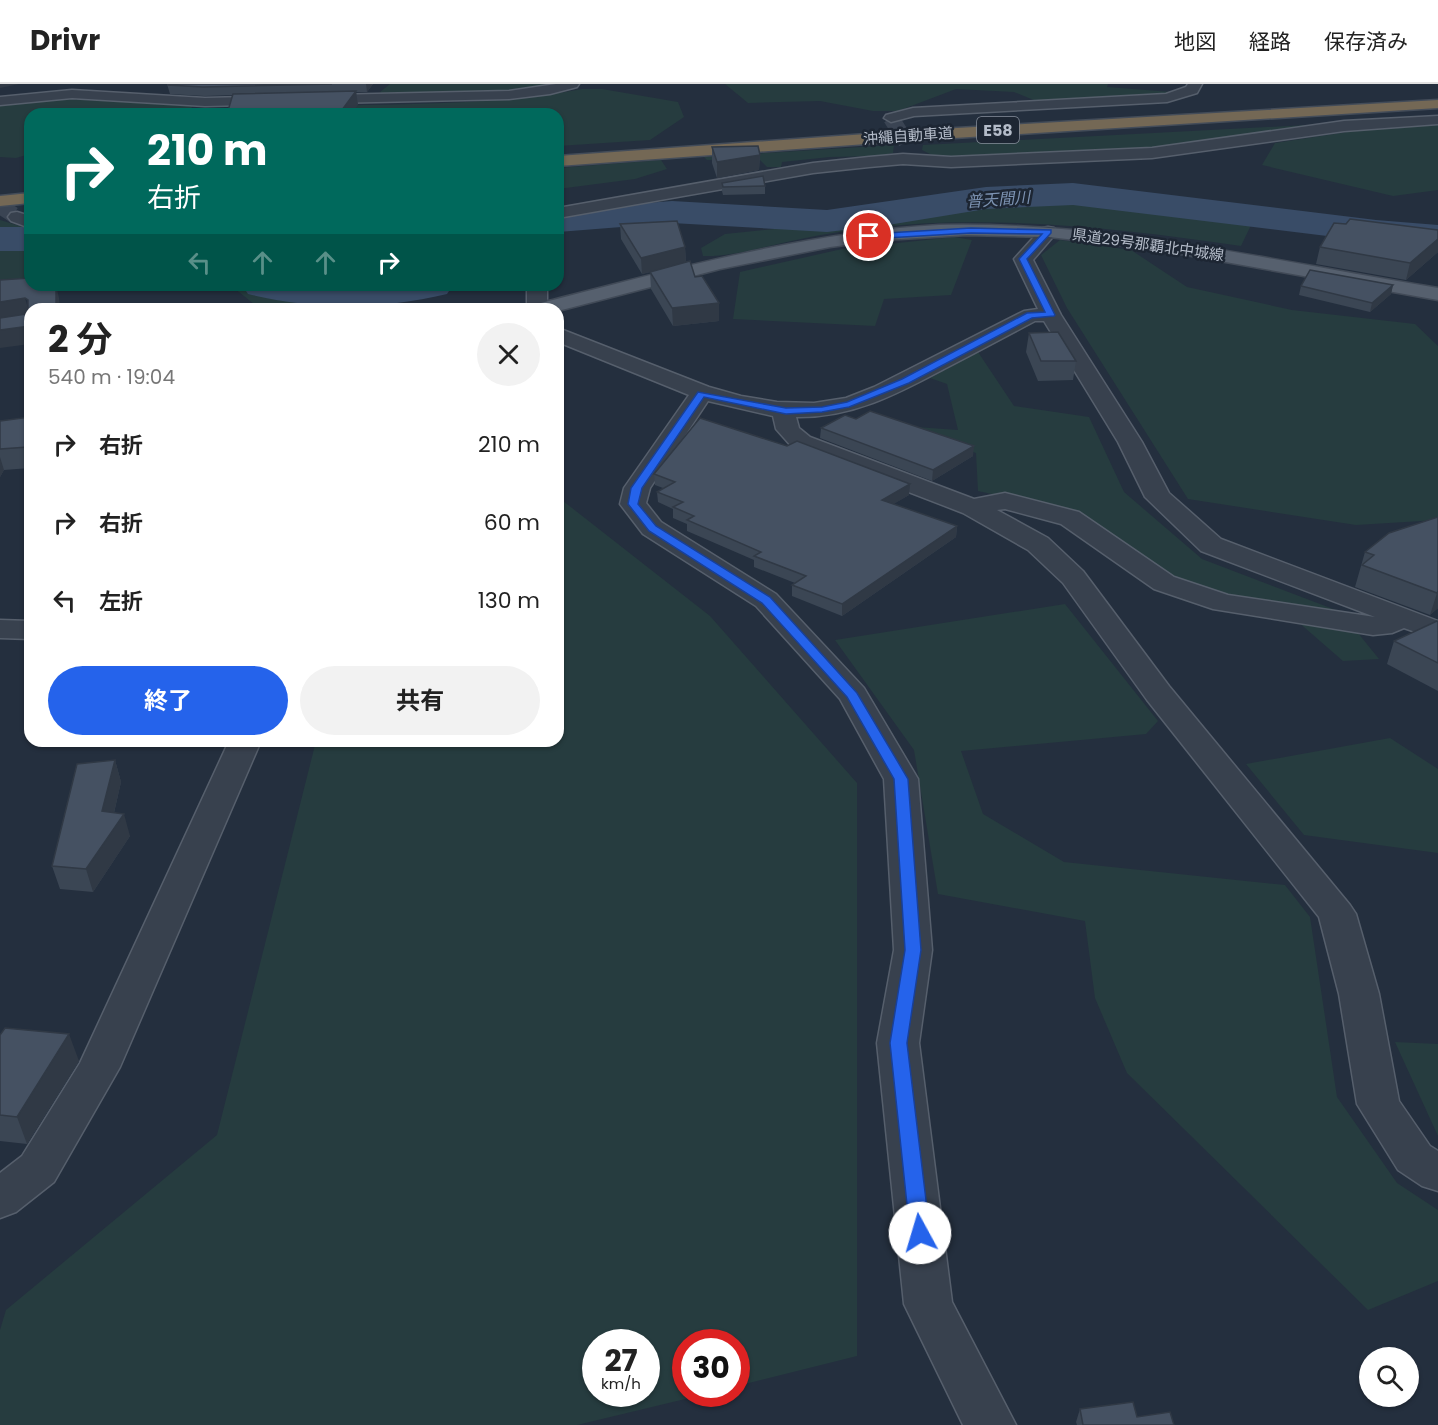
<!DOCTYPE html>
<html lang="ja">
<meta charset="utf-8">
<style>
:root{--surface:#fff;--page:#f2f2f2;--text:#222;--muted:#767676;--line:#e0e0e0;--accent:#2563eb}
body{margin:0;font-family:Poppins,"Noto Sans JP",sans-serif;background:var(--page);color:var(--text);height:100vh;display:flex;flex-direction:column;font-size:22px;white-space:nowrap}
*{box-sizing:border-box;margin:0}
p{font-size:20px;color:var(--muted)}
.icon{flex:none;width:33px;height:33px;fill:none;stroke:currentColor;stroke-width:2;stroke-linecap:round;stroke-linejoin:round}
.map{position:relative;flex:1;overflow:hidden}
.details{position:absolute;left:24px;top:219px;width:540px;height:444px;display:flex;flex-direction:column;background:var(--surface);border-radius:18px;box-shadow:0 2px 4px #0004}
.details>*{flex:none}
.banner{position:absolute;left:24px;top:24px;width:540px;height:183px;border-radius:18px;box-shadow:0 2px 4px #0004;background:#00695c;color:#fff;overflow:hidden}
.tools{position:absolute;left:1359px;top:1263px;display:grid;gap:12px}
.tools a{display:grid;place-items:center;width:60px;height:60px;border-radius:50%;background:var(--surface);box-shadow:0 2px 4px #0004;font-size:30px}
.speed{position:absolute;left:582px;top:1245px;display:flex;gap:12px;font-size:30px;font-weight:700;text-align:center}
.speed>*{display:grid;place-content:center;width:78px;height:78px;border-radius:50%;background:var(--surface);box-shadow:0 2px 4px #0004;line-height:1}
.speed small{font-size:15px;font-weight:400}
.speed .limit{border:9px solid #d22;background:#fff;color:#111}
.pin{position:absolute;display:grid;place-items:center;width:51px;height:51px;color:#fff;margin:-26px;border:3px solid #fff;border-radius:50%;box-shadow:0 2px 6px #0007}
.me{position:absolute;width:66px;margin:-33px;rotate:354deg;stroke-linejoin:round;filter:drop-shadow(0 0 4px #0008)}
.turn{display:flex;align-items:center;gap:21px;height:126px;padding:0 24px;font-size:27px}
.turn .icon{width:78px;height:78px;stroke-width:2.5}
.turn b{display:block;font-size:42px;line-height:51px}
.lanes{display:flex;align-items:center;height:57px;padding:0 24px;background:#0003;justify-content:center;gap:30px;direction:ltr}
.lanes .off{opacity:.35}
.round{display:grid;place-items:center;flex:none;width:63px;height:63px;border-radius:32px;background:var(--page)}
.headline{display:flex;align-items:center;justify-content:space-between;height:102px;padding:0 24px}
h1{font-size:36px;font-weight:700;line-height:45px}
.primary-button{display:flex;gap:12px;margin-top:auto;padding:12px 24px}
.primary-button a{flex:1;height:69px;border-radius:36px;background:var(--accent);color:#fff;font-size:24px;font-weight:700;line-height:69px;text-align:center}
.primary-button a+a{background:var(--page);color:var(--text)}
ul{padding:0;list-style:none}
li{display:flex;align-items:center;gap:18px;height:78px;padding:0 24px}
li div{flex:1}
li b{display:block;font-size:22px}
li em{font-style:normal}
header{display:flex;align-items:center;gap:36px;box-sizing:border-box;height:84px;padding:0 30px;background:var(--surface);border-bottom:2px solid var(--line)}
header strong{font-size:28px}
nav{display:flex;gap:33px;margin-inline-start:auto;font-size:21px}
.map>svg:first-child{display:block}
.green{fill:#263c3f;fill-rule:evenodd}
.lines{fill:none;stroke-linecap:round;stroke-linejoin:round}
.river{fill:#394c67;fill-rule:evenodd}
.minor-tunnel{stroke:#3a4453;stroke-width:16;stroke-dasharray:16 8;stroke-linecap:butt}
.minor-casing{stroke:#565f6c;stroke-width:3}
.major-casing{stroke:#414a57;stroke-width:3}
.highway-casing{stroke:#434c59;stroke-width:3}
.minor{fill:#38414e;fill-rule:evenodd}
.major{fill:#56606e;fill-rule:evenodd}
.highway{fill:#746855;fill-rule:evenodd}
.wall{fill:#3b4654}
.shaded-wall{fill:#303945}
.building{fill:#455162;stroke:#303945;stroke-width:1.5}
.route{fill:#2563eb;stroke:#184099;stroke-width:1.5}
.labels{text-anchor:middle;stroke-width:5;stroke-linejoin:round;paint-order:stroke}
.far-street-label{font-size:15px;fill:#b4bcc9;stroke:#1d2633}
.shield{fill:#1d2633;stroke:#878f9c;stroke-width:1.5}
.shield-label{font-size:16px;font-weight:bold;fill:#b4bcc9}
.far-water-label{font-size:16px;font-style:italic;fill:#7c92b1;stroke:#1d2633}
</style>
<header>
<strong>Drivr</strong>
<nav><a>地図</a><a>経路</a><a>保存済み</a></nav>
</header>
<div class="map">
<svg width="1438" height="1341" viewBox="0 0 1438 1341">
<rect width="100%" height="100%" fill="#242f3e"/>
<path class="green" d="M390 0H562L505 9 384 11 380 8Z
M725 0H1108L1107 3 1172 8 1152 14 1041 19 1014 8 956 5 898 27H873L820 17 748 19Z
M582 5H602L678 18 684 33 650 56 558 62V30H311L317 22C405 20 495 21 582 5Z
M67 15 193 22 186 30H30V70L16 74 0 73V22Z
M1345 39 1150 64 953 74 932 71 922 66 923 61Z
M1438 40V106L1393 112 1262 81 1275 59 1360 46Z
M894 61 893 69 877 72 830 73 782 78 781 83H767L759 75 707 76 704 73Z
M661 76 667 85 635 95 558 105V84Z
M1087 117 1253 137 1241 162C1118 144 993 130 869 144 846 147 823 150 801 155 768 161 736 173 703 172L701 164 725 150 1035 118Z
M0 136 30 145V199L0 202Z
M954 153 972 156 951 211 884 215 875 242 733 235 740 188 842 165Z
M1060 156 1131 166 1187 203 1292 226 1415 240 1438 262V436L1356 441 1188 415 1067 224 1041 171Z
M225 201H485L361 217V225H260L234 204Z
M978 268 1014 322 1089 333 1124 408 1202 475 1341 528 1379 575 1343 577 1297 537 1169 495 1075 428 978 407 976 369 913 347 916 343 958 346 947 300 930 294Z
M558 413 710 532 857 699V1272L737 1302 736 1258H686V1310H706L577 1341H0V1246L6 1226 217 1051 316 657H558ZM596 1258H646V1310H596Z
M1065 520 1158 637 1146 650 961 667 983 730 1064 778 1285 801 1310 833 1337 1013 1397 1099 1438 1126V1197L1368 1226 1127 989 1095 914 1085 837 938 810 914 666 835 556Z
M1390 654 1438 685V769L1304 751 1246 680Z
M1395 958 1438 960V1052Z"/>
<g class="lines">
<path class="river" d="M1073 99 1376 136 1438 141V163L1376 158 1073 121 986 125 888 141 827 148 672 139 558 148V126L672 117 827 126 986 103Z
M0 143H30V167H0Z
M242 201H453L447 210C380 226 315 226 248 210Z"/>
<path class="minor-tunnel" d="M891 34 906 58
M0 122 17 133"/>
<g class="minor-casing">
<path id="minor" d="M556 0H579L577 3 550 10 509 15 205 22 72 14 0 21V13L72 6 205 14 509 7Z
M1188 0H1202L1197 9 1167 18 914 32 891 38 884 34 886 31 913 24 1166 10 1186 3Z
M1438 32V40L1344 47 1152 74 951 83 903 80 869 83 813 89 558 134V124L813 79 869 73 903 70 951 73 1152 64 1344 37Z
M17 128 30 132V144L11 137 8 133 11 129Z
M1048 143 1054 144 1057 148 1033 176 1061 231 1142 358 1169 409 1221 455 1438 537V556L1404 544 1392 549 1373 551 1213 525 1154 505 1061 440 1005 425 997 426 1048 454 1083 487 1169 602 1350 821 1356 830 1379 910 1399 1017 1430 1062 1438 1067V1107L1422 1102 1398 1086 1357 1020 1339 910 1319 833 1147 616 1063 499 1028 466 963 429 792 363 776 345 773 332 708 317 650 404 646 419 661 438 776 510 864 604 918 695 932 866 919 959 952 1218 1016 1341H963L904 1220 877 959 894 866 884 695 840 615 756 522 643 450 620 420 624 404 689 311 558 258V244L709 303 741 312 777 318 814 319 846 314 874 303 1024 227 1038 225 1014 175 1042 144ZM1035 237H1044L1118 358 1145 413 1201 467 1375 533 1228 511 1174 493 1079 428 1005 409 974 415 810 353 799 344 796 333C852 334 897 310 944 285 975 269 1005 253 1035 237Z
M527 201H547V219L551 225H531L527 219Z
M0 536 30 537V555L0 554Z
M229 657H261L120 983 54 1098 16 1128 0 1134V1089L22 1072 80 979Z"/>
</g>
<g class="major-casing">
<path id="major" d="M939 141C1109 137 1272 177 1438 204V216L1147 164 1049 153 967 151 884 156 830 163 720 185 558 227 530 225 533 221C667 187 800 149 939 141Z"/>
</g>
<g class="highway-casing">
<path id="highway" d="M1438 16V24L922 56 558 82V72L922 46Z
M30 109V119L0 122V112Z"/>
</g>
<use href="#minor" class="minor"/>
<use href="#major" class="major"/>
<use href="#highway" class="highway"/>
</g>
<path class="wall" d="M167 0H373L367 8H356L358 21 233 11 205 12 170 10Z
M712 63 760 71 759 86 717 94 712 79Z
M722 99 765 102V110L723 111 722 107Z
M620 140 685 163 686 179 695 193 719 237 673 242 651 205 650 188 642 190 621 155Z
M1438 146V168L1406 196 1316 180 1320 163Z
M1393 201 1391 210 1370 228 1299 211 1301 202Z
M1029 249 1076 277 1073 296 1038 297 1026 268Z
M30 333V384L4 386 0 393V337Z
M821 344 973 372 932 397 820 354Z
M654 390 909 411 893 420 957 442 956 453 842 532 792 512V501L795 499 754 483V476L687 447V440L673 434V425L658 418 657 408 663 404 655 401Z
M1438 433V524L1430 531 1355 503 1365 468Z
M1438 538V607L1387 580 1394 557Z
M115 676 121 698 114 729 130 752 93 808 60 805 52 782Z
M0 951 79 977 27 1060 0 1057Z
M1080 1325 1137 1333 1174 1341H1077L1076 1338Z"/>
<path class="shaded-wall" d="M0 0H19L0 4Z
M366 0H373L367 8Z
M356 7 358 21 351 30H339Z
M760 71 759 86 717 94V78Z
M1438 155V168L1406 196 1410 179Z
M685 163 686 179 642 190 641 174Z
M56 201 59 214 60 225H56Z
M1393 201 1391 210 1370 228 1372 219Z
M25 214 30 231 0 235V218Z
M719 219V237L673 242 672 224Z
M30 242V260L0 264V246Z
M974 362 973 372 932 397 933 386Z
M0 373 4 386 0 393Z
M910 400 909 411 882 427V416Z
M957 442 956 453 842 532V520Z
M1438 507V524L1430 531 1437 509Z
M115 676 121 698 109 750 102 727Z
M124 730 130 752 93 808 86 785Z
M69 950 79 977 27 1060 17 1033Z"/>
<path class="building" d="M168 0H332L203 3 168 1Z
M356 7 339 30H227L233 10Z
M758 62 760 71 717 78 712 63Z
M763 92 765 102 723 103 722 99Z
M1350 135 1438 146V155L1410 179 1320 163 1334 139 1346 140Z
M677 137 685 163 641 174 620 140Z
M690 177 695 193 702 192 719 219 672 224 650 188Z
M1310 186 1393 201 1372 219 1301 202Z
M30 194V201H56V225H30V242L0 246V234L26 230 28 228V216L25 214 0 218V196Z
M1058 248 1076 277H1041L1029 249Z
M870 327 974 362 933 386 821 344 845 331 856 335Z
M30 333V360L28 363 0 365V337Z
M700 334 787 362 797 357 910 400 882 416 957 442 842 520 792 501 806 492 754 472 761 468 687 436 694 432 673 423 683 418 657 408 675 398 654 390Z
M1438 433V507L1437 509 1362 481 1374 471 1365 468 1389 449Z
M1437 537 1438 538V579L1394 557Z
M115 676 102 727 124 730 86 785 52 782 77 680Z
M5 944 69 950 17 1033 0 1031V951Z
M1133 1318 1137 1333 1170 1328 1174 1341H1083L1080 1325Z"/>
<path class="route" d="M971 144 1051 146V149L1027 175 1055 231 1054 232 1032 234 909 299 849 323 822 328 786 330 704 313 642 404 638 420 656 442 770 513 857 609 908 695 921 866 907 959 930 1149 927 1154 920 1157 913 1154 910 1149 890 959 905 866 894 695 847 613 762 519 649 447 628 420 631 404 698 308 786 324 822 323 847 318 902 295 1027 229 1045 228 1019 175 1042 150 971 149 869 155 865 152 869 150Z"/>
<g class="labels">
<g class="far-street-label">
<text transform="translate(908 52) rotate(-4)" y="5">沖縄自動車道</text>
<text transform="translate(1148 161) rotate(8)" y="5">県道29号那覇北中城線</text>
</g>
<rect class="shield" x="977" y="33" width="42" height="26" rx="4.5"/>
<g class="shield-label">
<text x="998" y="52">E58</text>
</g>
<g class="far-water-label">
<text transform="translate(998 115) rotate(-4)" y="6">普天間川</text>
</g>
</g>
</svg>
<div class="tools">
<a><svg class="icon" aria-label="search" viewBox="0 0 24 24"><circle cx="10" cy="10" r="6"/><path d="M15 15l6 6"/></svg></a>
</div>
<div class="speed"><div>27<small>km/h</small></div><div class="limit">30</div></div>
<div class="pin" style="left:869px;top:152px;background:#d93025"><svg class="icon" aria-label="arrive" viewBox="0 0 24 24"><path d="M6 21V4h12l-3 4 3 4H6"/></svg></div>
<svg class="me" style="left:920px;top:1149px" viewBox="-20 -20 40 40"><circle r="19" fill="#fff"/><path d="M0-13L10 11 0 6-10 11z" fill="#2563eb"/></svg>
<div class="banner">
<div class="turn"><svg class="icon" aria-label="right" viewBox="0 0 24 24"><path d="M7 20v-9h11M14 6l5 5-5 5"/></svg><div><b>210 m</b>右折</div></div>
<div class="lanes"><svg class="icon off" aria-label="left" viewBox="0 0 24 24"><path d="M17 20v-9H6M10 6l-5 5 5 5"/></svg><svg class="icon off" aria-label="ahead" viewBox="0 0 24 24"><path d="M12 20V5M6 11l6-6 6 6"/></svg><svg class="icon off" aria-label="ahead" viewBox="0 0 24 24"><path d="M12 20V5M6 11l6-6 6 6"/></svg><svg class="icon" aria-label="right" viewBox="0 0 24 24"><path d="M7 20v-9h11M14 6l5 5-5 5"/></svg></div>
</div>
<section class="details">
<div class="headline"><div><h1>2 分</h1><p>540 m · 19:04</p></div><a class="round"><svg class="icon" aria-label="close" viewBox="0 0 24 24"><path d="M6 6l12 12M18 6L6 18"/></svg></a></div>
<ul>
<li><svg class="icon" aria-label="right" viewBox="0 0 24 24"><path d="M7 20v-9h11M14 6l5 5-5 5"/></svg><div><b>右折</b></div><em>210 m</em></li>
<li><svg class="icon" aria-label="right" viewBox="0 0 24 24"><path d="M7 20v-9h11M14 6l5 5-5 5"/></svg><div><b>右折</b></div><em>60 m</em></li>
<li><svg class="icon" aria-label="left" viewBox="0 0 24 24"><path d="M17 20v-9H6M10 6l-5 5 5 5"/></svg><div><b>左折</b></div><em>130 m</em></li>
</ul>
<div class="primary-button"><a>終了</a><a>共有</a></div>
</section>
</div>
